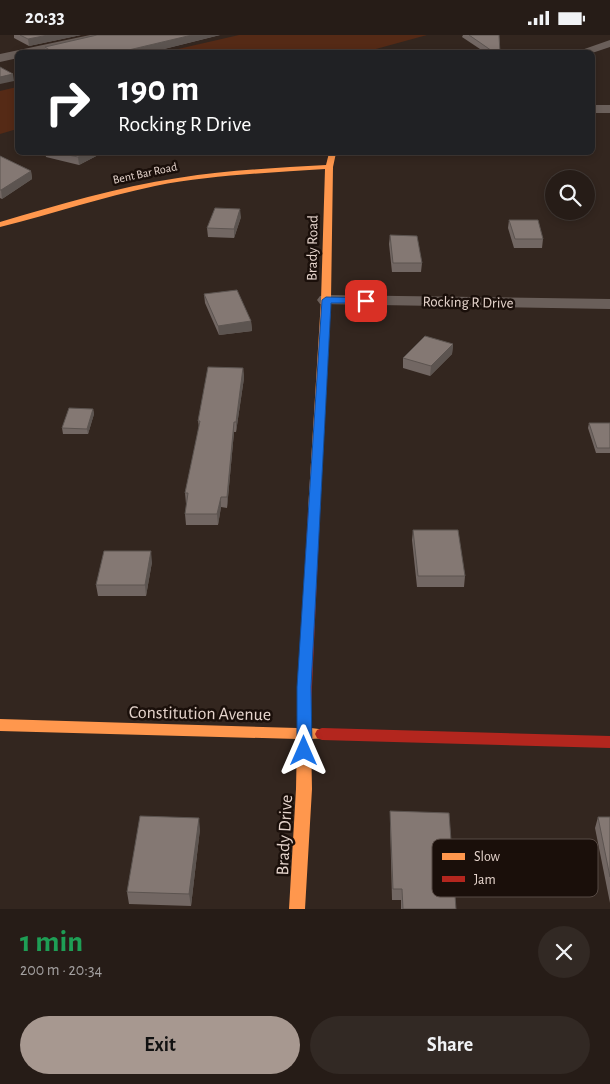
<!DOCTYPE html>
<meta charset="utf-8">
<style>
:root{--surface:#261c17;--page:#322924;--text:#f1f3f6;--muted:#a4a1a1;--line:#423a36;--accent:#a79890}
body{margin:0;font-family:"Alegreya Sans",sans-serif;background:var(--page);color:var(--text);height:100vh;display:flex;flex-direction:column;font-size:19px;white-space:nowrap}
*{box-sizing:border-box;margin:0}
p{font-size:16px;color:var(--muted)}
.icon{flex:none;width:28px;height:28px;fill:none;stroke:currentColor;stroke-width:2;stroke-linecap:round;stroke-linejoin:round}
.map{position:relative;height:874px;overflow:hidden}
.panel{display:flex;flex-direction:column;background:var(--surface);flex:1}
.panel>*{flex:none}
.guide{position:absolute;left:15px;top:15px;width:580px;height:105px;border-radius:8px;box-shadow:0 2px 8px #0003,0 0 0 1px var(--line);background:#202124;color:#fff;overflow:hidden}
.controls{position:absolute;left:545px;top:135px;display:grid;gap:10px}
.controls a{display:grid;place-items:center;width:50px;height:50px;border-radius:50%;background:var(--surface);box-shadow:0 2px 8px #0003,0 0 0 1px var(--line);font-size:25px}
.pin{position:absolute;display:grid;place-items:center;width:42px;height:42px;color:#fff;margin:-21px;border-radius:10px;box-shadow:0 2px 8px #0006}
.me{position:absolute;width:55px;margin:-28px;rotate:0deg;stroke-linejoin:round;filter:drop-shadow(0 0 4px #0008)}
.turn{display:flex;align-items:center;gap:18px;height:105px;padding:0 20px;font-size:22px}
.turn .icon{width:65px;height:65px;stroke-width:2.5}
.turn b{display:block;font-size:35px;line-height:42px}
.round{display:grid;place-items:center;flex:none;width:52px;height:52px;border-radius:26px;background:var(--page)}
.headline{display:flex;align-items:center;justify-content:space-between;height:85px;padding:0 20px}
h1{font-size:30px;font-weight:600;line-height:38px;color:#1e9e55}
.button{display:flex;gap:10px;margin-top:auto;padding:10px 20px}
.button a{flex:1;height:58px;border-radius:30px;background:var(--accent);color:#111;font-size:20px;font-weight:600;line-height:58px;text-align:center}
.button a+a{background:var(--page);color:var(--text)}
.status{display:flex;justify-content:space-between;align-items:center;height:35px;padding:0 25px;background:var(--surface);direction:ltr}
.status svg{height:14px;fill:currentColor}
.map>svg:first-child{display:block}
.green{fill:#552a16}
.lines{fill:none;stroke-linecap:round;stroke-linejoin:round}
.street{fill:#6a5f5a;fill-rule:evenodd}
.slow{fill:#ff974d;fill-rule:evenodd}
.jam{fill:#b3261e;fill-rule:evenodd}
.wall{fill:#726763}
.shaded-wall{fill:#5c5450}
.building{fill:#847873;stroke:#5c5450}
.route{fill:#1a73e8;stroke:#114b97}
.labels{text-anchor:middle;stroke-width:5;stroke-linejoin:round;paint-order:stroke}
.far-street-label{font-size:12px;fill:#e6d5cd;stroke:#1a0f0a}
.street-label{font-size:15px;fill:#e6d5cd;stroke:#1a0f0a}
.near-street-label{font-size:18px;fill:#e6d5cd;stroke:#1a0f0a}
.key{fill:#1a0f0a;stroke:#574a44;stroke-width:1}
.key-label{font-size:14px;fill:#e6d5cd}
</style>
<div class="status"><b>20:33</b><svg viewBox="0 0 49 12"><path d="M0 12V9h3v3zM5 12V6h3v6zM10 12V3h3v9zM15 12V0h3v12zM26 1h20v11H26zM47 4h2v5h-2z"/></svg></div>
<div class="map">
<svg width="610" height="874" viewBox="0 0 610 874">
<rect width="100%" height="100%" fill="#33261f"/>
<path class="green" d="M239 0H427L365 17H165Z
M17 52V94L0 99V56Z"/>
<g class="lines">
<path class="street" d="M90 0H111L109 2 43 18H18V23L0 27V19Z
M610 5V12L592 18H573Z
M592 70H610V78H592Z
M326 260 610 264V274L320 269 317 265 320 261Z"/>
<path class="slow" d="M329 118H336L333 132 331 265 320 476 314 480 308 476 321 265 325 134C268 138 211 140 155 151 102 162 52 179 0 192V187C58 170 117 152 178 143 227 135 276 133 326 130Z
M304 669 309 670 311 674V693L327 695 329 699 327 703 311 704 312 754 305 874H289L296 754 297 704 0 696V684L297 693V674L299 670Z"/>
<path class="jam" d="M314 472 320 476 311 674 309 678 304 679 299 678 297 674 308 476Z
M322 693 610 701V713L322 705 317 703 315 699 317 695Z"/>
</g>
<path class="wall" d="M14 0H81L29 11 14 3Z
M97 0H220L148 18H45V12Z
M463 0H499L500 18H486L462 2Z
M45 118H102L79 130 46 122Z
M0 121 31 136 32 144 2 164 0 163Z
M241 182 234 203 208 202 207 193Z
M509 185 543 204 542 213H514L508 193Z
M390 200 422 228 421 237H392L389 209Z
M204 259 251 286 252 296 219 300 205 268Z
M453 309 452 319 430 341 403 333V323Z
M243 333 244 343 236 397H234L227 473 221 472 218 490H186L185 479 187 469H186L185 458 199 392 198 386Z
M93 374 94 379 88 399H63L62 393Z
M589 388H610V418H596L588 393Z
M413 495 465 541 464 552H417L412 505Z
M152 527 146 561H98L96 550Z
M390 776 456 874H401V865H392L390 787Z
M598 782H610V868L595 793Z
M200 794 191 871 129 869 127 857Z"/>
<path class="shaded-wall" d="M48 0H81L29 11 28 4Z
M192 0H220L148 18H116Z
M13 39 14 46 0 49V42Z
M86 118H102L79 130 78 122Z
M31 136 32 144 2 164 1 155Z
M240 174 241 182 234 203V194Z
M251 286 252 296 219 300 218 291Z
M453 309 452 319 430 341 431 331Z
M243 333 244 343 236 397V387Z
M93 374 94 379 88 399 87 394Z
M234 387V397L227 473V462Z
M221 462V472L218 490 217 479Z
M151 516 152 527 146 561 145 550Z
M199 783 200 794 191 871 189 859Z"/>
<path class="building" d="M20 0H48L28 4Z
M97 0H192L116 18H54L45 12Z
M469 0H499L500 18H495Z
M0 32 13 39 0 42Z
M58 118H86L78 122Z
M0 121 31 136 1 155H0Z
M215 173 240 174 234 194 207 193Z
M509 185H538L543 204H515Z
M390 200 417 201 422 228H393Z
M237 255 251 286 218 291 204 259Z
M425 301 453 309 431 331 403 323Z
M208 332 243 333 236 387H234L227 462H221L217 479H185L188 458H185L200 386H198Z
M69 373 93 374 87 394 62 393Z
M589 388H610V413H597Z
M413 495H458L465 541H418Z
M104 516H151L145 550H96Z
M390 776 449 778 456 874H403L402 854H393Z
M140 781 199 783 189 859 127 857Z
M598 782H610V842Z"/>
<path class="route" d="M326 262 366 263 370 266 366 268H331L311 652 312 716 310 721 304 722 299 721 297 716V652L322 265Z"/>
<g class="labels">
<g class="far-street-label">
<text transform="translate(145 138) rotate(-12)" y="4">Bent Bar Road</text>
</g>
<g class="street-label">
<text transform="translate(312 213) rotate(-89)" y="5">Brady Road</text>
<text transform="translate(468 267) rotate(1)" y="5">Rocking R Drive</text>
</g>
<g class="near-street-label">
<text transform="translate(200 678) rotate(1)" y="6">Constitution Avenue</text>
<text transform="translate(284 800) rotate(-87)" y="6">Brady Drive</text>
</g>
</g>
<rect x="432" y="804" width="166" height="58" rx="8" class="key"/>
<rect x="442" y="818" width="23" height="7" fill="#ff974d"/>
<rect x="442" y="841" width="23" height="6" fill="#b3261e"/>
<g class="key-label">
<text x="474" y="826">Slow</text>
<text x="474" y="849">Jam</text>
</g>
</svg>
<div class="controls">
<a><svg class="icon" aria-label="search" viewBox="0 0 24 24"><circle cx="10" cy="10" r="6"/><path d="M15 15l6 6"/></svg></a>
</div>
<div class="pin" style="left:366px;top:266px;background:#d93025"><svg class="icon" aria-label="arrive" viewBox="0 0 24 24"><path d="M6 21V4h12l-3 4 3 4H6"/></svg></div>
<svg class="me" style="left:304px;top:716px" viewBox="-20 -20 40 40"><path d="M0-17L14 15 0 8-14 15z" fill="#1a73e8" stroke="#fff" stroke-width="4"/></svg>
<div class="guide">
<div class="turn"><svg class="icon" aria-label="right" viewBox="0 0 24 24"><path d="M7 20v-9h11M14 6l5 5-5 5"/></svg><div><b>190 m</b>Rocking R Drive</div></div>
</div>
</div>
<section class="panel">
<div class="headline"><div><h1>1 min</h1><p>200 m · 20:34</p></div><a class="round"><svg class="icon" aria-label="close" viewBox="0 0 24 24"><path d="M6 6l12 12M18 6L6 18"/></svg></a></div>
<div class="button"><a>Exit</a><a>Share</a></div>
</section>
